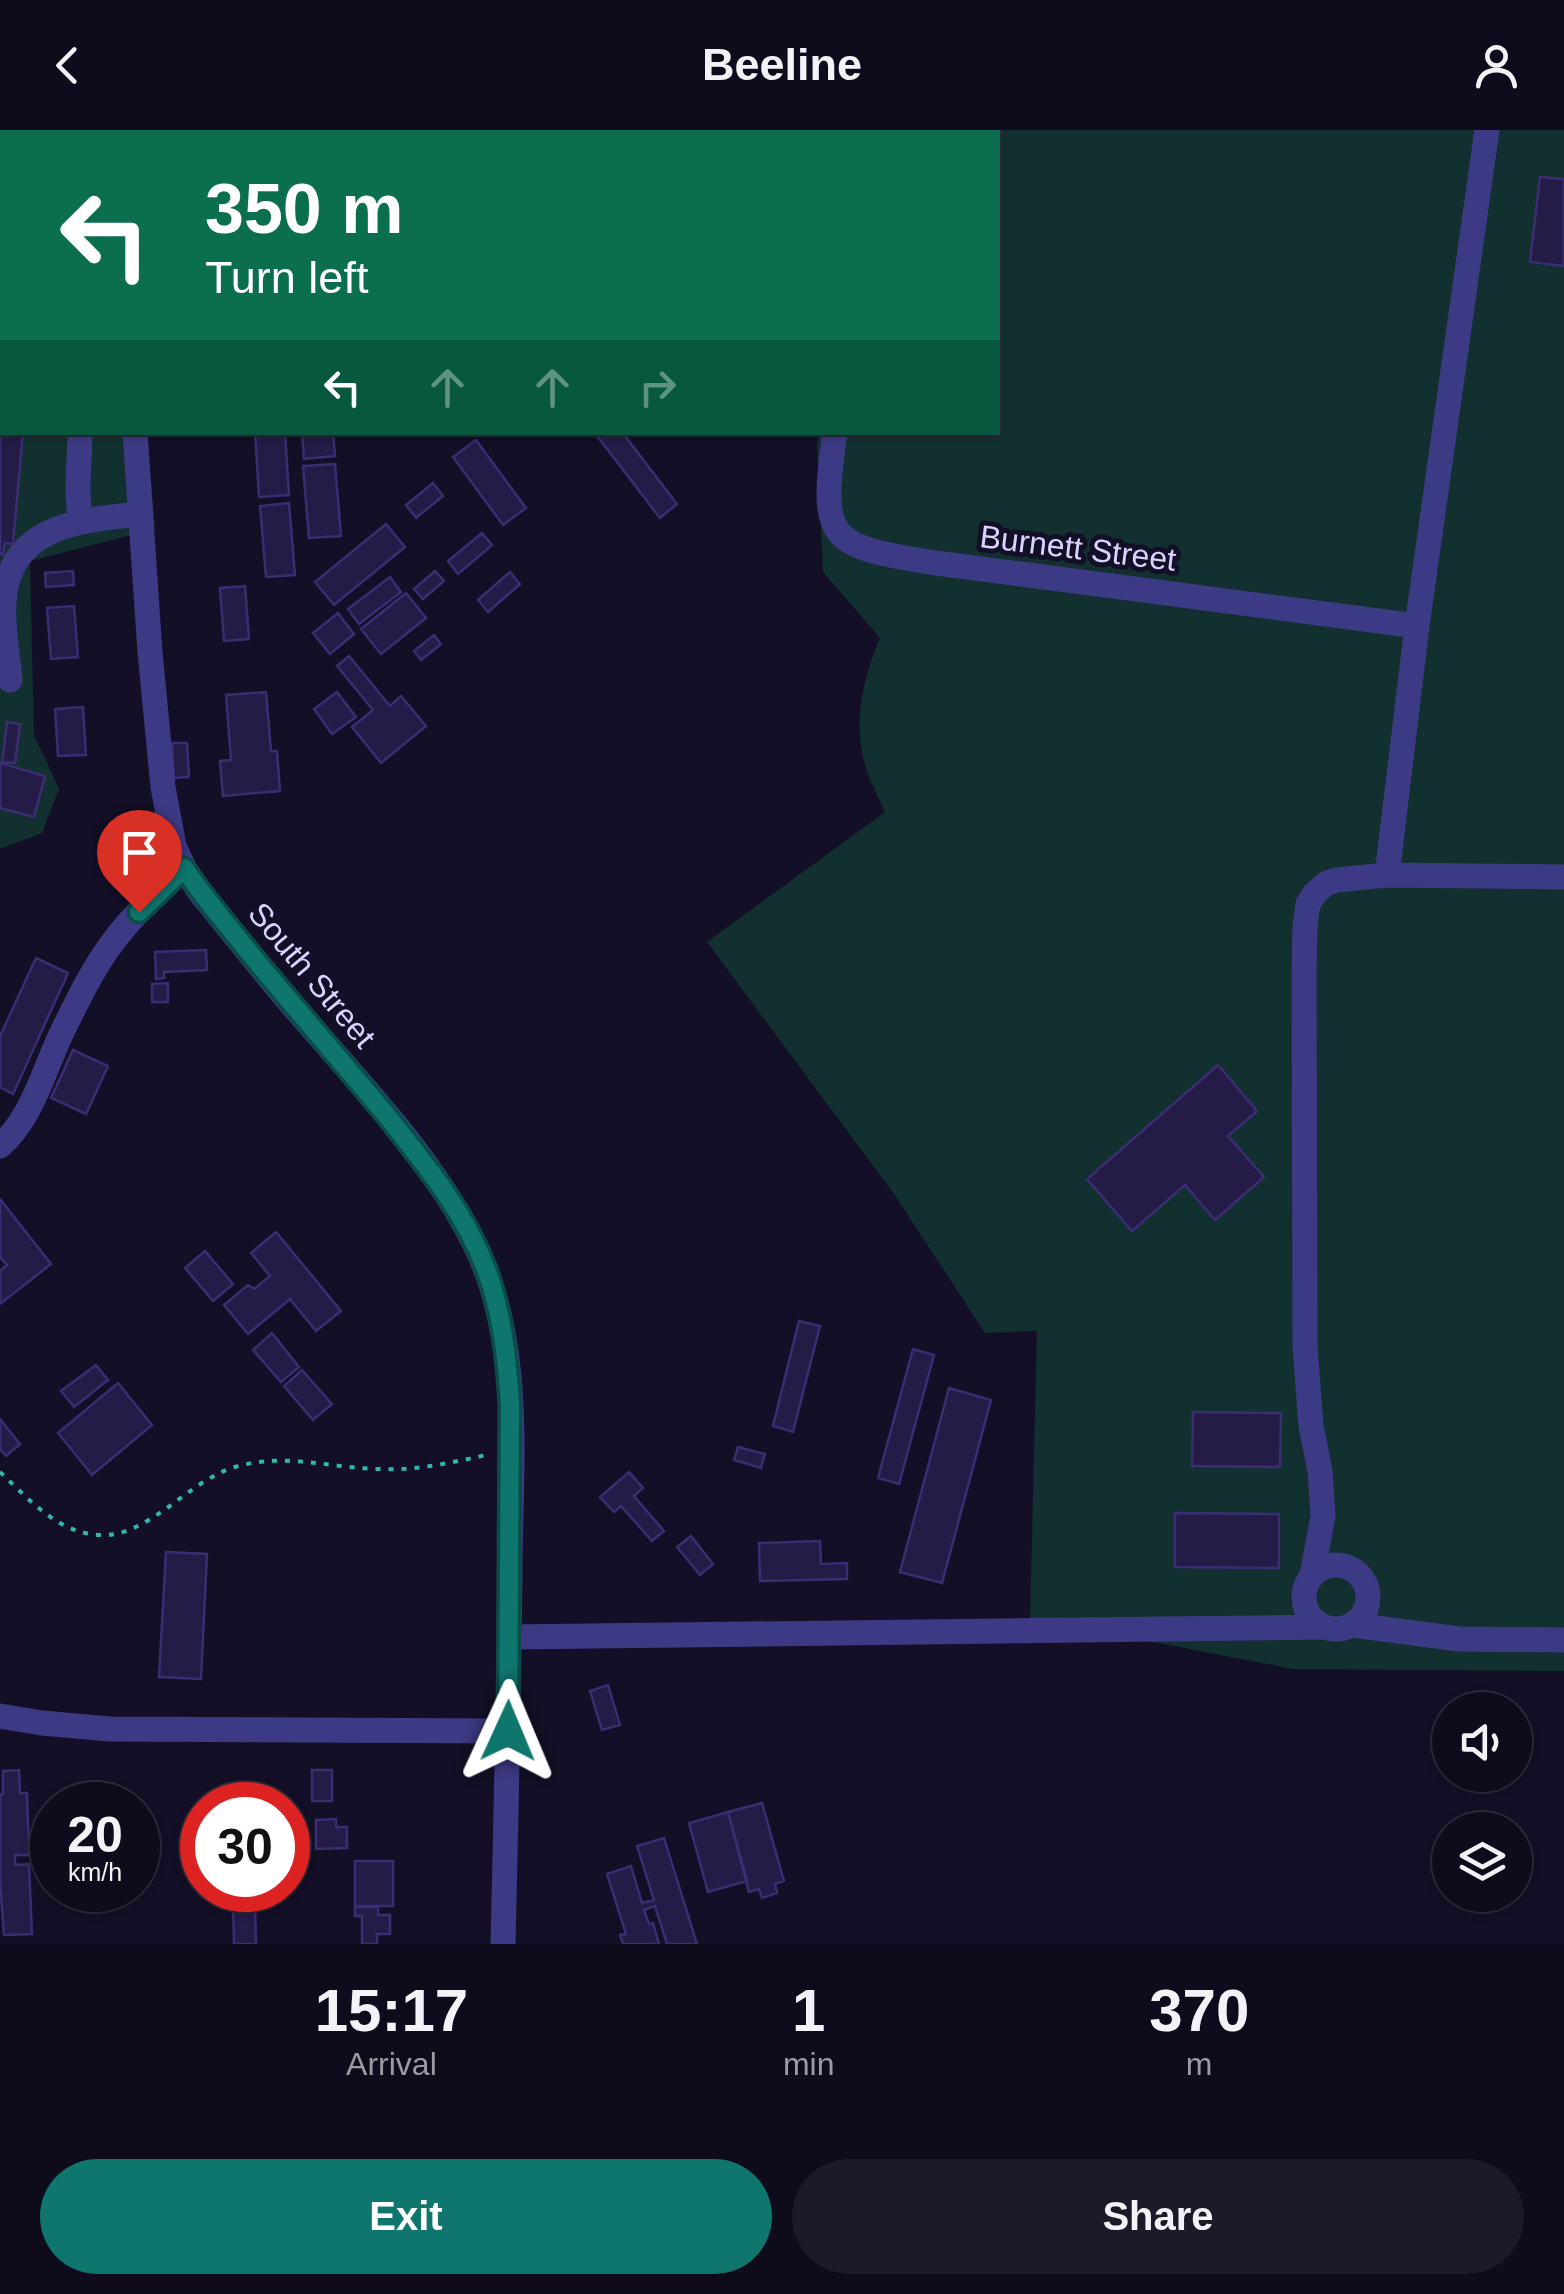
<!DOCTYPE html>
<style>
:root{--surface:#0e0b1c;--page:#1c1929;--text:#f1f3f6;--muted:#9b9ba3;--line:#2e2b3b;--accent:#0f766e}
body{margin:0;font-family:Arial,sans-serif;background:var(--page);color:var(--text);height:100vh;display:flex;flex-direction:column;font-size:38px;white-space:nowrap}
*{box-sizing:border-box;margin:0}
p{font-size:32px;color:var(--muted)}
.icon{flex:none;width:55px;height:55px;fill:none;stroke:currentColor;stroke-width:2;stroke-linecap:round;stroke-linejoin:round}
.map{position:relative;height:1814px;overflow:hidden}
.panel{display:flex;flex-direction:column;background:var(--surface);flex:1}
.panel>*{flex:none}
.top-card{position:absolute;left:0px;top:0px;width:1000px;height:305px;box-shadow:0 2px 8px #0004,0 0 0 2px var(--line);background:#0b6e4f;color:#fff;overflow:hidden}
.fabs{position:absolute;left:1432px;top:1562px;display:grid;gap:20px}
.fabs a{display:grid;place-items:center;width:100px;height:100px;border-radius:50%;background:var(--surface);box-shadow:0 2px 8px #0004,0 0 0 2px var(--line);font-size:50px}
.speed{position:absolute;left:30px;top:1652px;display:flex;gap:20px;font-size:50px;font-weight:700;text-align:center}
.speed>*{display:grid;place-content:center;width:130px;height:130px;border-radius:50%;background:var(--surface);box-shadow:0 2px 8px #0004,0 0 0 2px var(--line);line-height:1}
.speed small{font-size:25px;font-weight:400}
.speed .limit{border:15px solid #d22;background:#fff;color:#111}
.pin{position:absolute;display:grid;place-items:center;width:85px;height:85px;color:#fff;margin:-102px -42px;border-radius:50% 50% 50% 0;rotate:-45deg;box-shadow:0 0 10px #0007}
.pin .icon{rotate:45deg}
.me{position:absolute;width:110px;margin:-55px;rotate:1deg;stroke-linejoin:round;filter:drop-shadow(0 0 8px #0008)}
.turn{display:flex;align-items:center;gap:35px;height:210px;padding:0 40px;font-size:45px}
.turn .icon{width:130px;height:130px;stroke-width:2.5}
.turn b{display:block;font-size:70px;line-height:85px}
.lanes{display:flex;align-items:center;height:95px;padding:0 40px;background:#0003;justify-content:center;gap:50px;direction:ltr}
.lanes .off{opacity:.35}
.eta{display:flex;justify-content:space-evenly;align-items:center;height:170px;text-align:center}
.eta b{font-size:60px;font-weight:800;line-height:70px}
.cta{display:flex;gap:20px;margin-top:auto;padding:20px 40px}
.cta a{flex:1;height:115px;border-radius:60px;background:var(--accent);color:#fff;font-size:40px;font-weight:800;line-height:115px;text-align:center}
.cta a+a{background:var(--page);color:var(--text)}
header{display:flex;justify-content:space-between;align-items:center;height:130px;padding:0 40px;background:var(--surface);font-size:45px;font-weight:800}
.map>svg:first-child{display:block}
.pitch{fill:#12302f}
.building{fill:#241b47;stroke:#3b2d73;stroke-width:2.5}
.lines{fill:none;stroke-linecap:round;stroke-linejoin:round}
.path{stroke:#2fb8b0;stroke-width:4;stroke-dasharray:5 8;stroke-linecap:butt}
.minor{stroke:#3d3a85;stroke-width:25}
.route-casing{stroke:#0a4d48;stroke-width:25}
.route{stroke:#0f766e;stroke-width:18}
.labels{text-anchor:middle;stroke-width:10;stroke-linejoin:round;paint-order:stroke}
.street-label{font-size:32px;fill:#d9d4ff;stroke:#130f26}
</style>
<header><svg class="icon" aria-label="back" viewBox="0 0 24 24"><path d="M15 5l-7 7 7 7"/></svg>Beeline<svg class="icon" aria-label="person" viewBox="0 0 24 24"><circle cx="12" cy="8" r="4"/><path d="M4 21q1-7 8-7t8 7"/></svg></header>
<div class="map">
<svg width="1564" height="1814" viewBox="0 0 1564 1814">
<rect width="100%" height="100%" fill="#130f26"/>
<path class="pitch" d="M0 0H1564V1541L1293 1539 1030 1488 1037 1201 985 1203 894 1064 707 812 885 682C878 666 868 648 864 631 853 589 864 546 880 508L823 442 817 313 819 303 998 302V2H2V302L147 303 155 399 30 431 34 605 59 659 42 703 0 719Z"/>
<path class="building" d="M1540 47 1564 49V136L1530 132Z
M0 296H2V302H23L13 414 5 413 3 425H0Z
M255 302H285L289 365 259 367Z
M302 302H333L335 326 304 329Z
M594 302H622L677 374 660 388Z
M476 310 526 378 503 395 453 327Z
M335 334 341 406 309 408 303 336Z
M433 353 443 366 416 388 406 375Z
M289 373 295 445 266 447 260 376Z
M386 394 405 417 334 475 315 452Z
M482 403 492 415 458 444 448 431Z
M73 441 74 455 46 457 45 443Z
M435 441 444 451 423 469 414 459Z
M510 442 520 454 488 482 478 470Z
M390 447 401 462 359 494 348 479Z
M245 456 249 509 224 511 220 458Z
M406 463 426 488 381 524 361 499Z
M74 476 78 527 51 529 47 478Z
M338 483 354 504 330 524 313 503Z
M434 505 441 514 421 530 414 521Z
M349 526 390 576 401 566 426 596 381 633 352 597 373 580 337 536Z
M266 562 271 621H277L280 661 223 666 220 631 231 630 226 565Z
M337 562 356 587 332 604 314 579Z
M83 577 86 625 58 626 55 579Z
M7 592 20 594 15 633 2 632Z
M172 613H187L189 647 174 648Z
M0 633 45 646 34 687 0 678Z
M206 820 207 840 164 842V848L156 849 155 822Z
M36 828 68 843 13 964 0 957V906Z
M168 853V872H152V854Z
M73 920 108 936 86 984 51 968Z
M1218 935 1257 981 1228 1006 1264 1047 1215 1090 1185 1055 1132 1101 1087 1049Z
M0 1069 51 1134 0 1174V1141L7 1135 0 1127Z
M276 1102 341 1181 316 1201 290 1169 248 1204 224 1175 248 1155 254 1159 270 1146 251 1123Z
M205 1121 233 1154 213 1171 185 1138Z
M799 1191 820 1196 793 1302 773 1296Z
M272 1203 299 1237 281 1252 253 1220Z
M913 1219 934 1225 899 1354 878 1348Z
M96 1235 108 1250 74 1277 61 1261Z
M302 1240 332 1274 313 1290 284 1256Z
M118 1253 152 1295 92 1345 58 1303Z
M949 1258 991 1270 942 1453 900 1442Z
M1193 1282 1281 1283 1280 1337 1192 1336Z
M0 1289 20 1314 6 1326 0 1319Z
M738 1317 765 1324 761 1338 734 1330Z
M629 1342 643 1358 634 1366 664 1401 652 1411 621 1376 614 1382 600 1367Z
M1175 1383 1279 1384V1438L1175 1437Z
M691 1406 713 1434 700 1445 677 1417Z
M820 1411 821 1434 847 1433V1449L760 1451 759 1413Z
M166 1422 207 1424 201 1549 159 1547Z
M608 1555 620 1595 602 1600 590 1561Z
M19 1640 20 1663H27L29 1725H15V1735L29 1734 32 1804 4 1805 0 1752V1664H3V1641Z
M312 1640H332V1671H312Z
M762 1673 784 1751 775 1754 777 1763 762 1768 759 1759 749 1762 728 1682Z
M728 1682 747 1751 708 1762 689 1693Z
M336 1689V1697H347V1718L316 1719V1690Z
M664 1708 697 1814H667L655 1776 644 1780 649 1794 653 1793 659 1814H623L620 1805 626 1804 607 1744 631 1736 642 1773 654 1770 637 1716Z
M355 1731H393V1776H355Z
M255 1775 256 1814H234L233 1776Z
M355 1777H378V1785H390V1804H377V1814H362V1786H355Z"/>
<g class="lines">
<path class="path" d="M0 1342C29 1369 58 1404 101 1405 149 1407 189 1350 235 1337 285 1322 329 1338 378 1339 416 1341 454 1332 491 1324"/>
<path class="minor" d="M112 0V2
M880 2V0
M923 2V0
M0 199 2 229
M80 302C80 332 75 361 81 391
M135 302 150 522 163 657 174 716 184 738 199 761C234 804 268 848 305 890 366 960 433 1030 474 1113 523 1211 511 1329 510 1434 509 1561 506 1687 503 1814
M835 302C819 413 829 416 936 433L1417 496
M10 550C8 525 2 497 4 472 9 395 81 390 140 384
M1387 745 1417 496 1487 0
M0 1016C33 987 44 939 63 900 78 870 93 838 113 812 133 784 160 762 184 738
M1304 1467a32 32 0 1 1 64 0a32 32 0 1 1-64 0Z
M1312 1445 1323 1386 1320 1341 1311 1296 1305 1216 1304 840 1305 796 1308 774 1315 763 1327 753 1337 750 1387 745 1564 747
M1353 1495 1459 1509 1564 1510
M510 1507 1323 1497
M0 1586 42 1593 110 1599 508 1601"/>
</g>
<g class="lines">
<g class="route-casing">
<path id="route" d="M139 782 184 738C201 764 221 787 240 811 288 870 338 927 387 986 425 1034 464 1081 486 1139 502 1182 507 1228 510 1274L508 1601"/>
</g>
<use href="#route" class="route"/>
</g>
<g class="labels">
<g class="street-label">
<text transform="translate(1078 418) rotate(7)" y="11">Burnett Street</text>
<text transform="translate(312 845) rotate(50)" y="11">South Street</text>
</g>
</g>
</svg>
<div class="fabs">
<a><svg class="icon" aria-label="sound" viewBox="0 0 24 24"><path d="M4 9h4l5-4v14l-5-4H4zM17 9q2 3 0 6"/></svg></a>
<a><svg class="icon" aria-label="layers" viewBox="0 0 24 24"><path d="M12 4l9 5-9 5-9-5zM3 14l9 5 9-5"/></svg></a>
</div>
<div class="speed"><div>20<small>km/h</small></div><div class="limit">30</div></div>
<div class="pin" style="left:139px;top:782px;background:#d93025"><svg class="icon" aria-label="arrive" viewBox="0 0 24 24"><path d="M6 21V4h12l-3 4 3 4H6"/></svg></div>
<svg class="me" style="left:508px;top:1601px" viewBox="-20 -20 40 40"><path d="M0-17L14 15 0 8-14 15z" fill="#0f766e" stroke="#fff" stroke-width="4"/></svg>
<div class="top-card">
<div class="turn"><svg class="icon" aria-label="left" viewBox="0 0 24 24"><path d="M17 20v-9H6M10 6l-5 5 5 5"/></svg><div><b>350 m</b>Turn left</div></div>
<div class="lanes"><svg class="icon" aria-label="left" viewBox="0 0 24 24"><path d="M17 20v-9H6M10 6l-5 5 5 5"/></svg><svg class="icon off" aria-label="ahead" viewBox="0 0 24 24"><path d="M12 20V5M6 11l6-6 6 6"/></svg><svg class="icon off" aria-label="ahead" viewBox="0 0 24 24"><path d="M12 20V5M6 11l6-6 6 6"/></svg><svg class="icon off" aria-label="right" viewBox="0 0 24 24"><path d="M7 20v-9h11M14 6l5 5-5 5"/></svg></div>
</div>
</div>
<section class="panel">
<div class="eta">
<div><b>15:17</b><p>Arrival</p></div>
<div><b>1</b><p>min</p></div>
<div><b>370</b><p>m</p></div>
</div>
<div class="cta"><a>Exit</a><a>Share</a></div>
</section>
